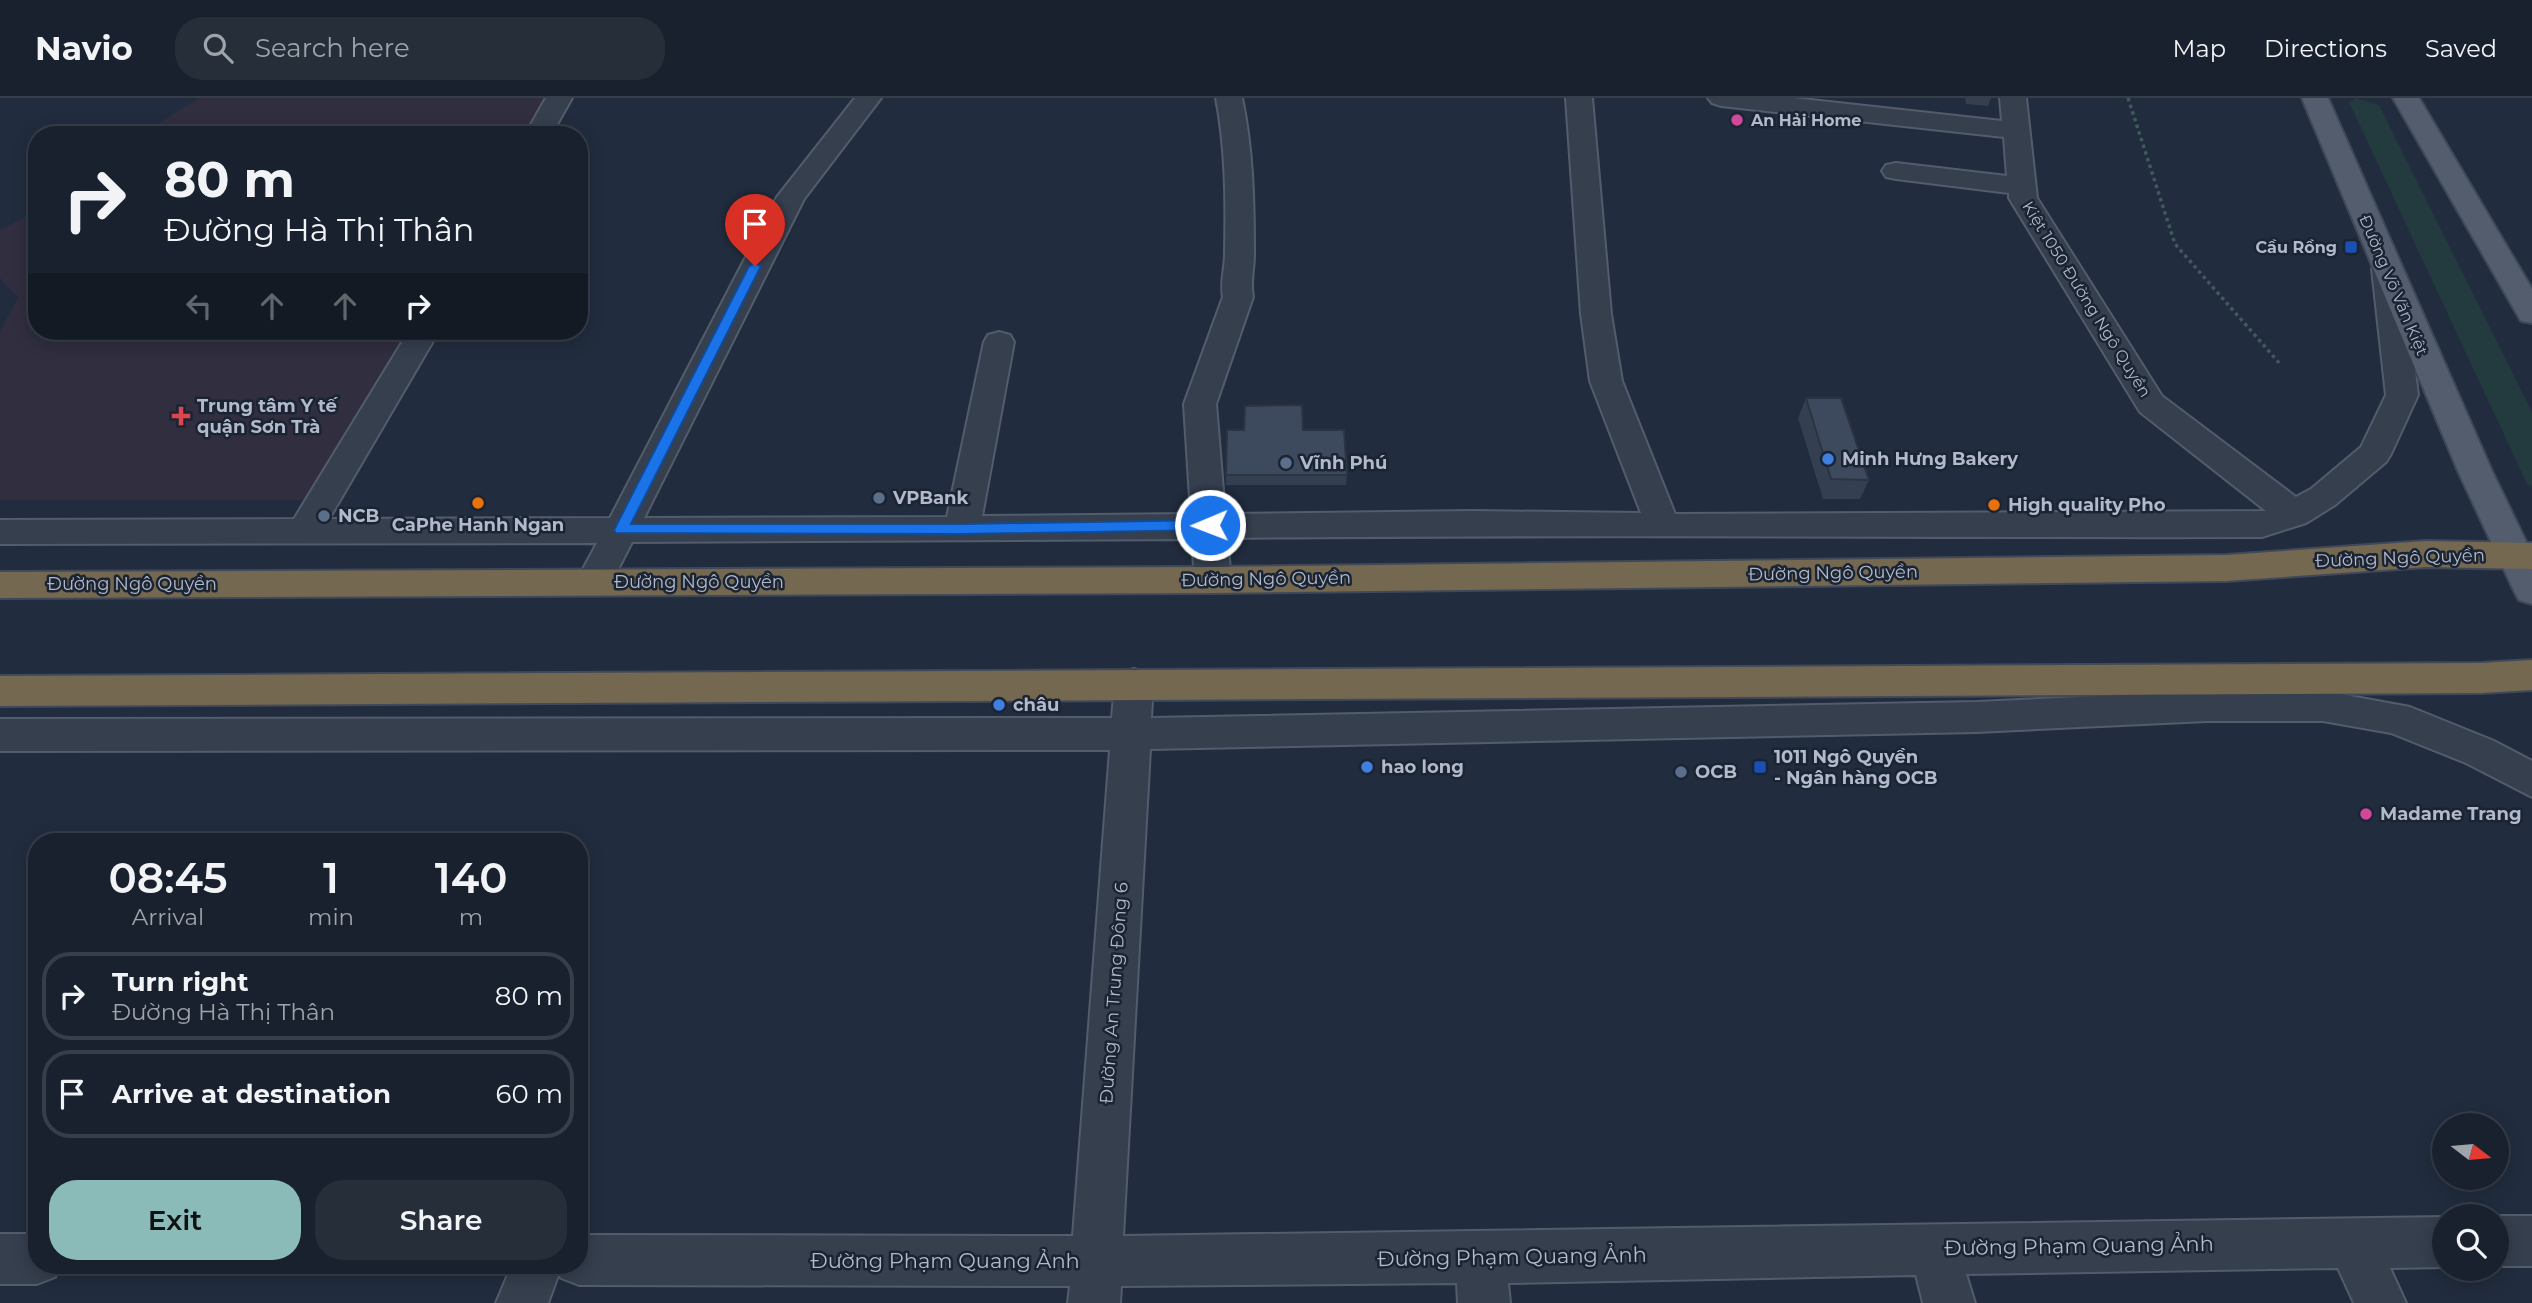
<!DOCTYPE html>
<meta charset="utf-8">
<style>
:root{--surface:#19212e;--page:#262e3a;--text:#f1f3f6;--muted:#9fa3aa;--line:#373e4a;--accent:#8bbbb9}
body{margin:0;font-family:Montserrat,sans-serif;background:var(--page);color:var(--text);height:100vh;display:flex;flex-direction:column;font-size:26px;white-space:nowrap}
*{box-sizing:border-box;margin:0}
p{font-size:23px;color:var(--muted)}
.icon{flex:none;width:38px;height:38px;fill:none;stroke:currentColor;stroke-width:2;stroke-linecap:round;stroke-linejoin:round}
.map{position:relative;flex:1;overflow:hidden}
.panel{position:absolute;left:28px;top:735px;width:560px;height:441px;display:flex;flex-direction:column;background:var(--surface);border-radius:28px;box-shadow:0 4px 18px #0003,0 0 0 2px var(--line)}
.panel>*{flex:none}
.hud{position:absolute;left:28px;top:28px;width:560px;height:214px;border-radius:28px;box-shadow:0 4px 18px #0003,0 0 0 2px var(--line);background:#19212e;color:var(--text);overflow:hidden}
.needle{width:46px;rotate:106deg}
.buttons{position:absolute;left:2432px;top:1015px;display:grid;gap:14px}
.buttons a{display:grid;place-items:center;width:77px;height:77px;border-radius:50%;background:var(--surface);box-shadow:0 4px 18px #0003,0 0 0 2px var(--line);font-size:35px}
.pin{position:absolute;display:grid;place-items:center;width:60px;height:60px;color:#fff;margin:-72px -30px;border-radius:50% 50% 50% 0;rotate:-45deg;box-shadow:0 0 7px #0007}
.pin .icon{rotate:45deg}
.me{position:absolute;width:77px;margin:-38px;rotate:269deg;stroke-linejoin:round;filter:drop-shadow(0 0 5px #0008)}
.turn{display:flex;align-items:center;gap:24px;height:147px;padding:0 21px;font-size:32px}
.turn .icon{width:91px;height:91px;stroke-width:2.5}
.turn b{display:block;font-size:49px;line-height:60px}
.lanes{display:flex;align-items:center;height:66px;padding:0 21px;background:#0003;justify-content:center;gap:35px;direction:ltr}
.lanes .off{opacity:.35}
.eta{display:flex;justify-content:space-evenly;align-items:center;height:119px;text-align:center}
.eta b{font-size:42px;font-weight:600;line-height:49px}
.cta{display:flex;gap:14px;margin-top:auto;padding:14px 21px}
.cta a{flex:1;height:80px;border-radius:28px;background:var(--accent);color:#111;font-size:28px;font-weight:600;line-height:80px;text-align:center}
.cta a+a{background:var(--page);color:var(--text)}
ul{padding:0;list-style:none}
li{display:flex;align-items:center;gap:21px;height:88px;margin:0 14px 10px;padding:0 7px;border:4px solid var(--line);border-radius:28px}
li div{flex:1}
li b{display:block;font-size:26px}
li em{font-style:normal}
header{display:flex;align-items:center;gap:42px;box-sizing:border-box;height:98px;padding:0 35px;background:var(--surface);border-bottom:2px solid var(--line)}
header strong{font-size:33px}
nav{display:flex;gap:38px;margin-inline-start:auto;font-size:24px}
.search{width:490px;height:63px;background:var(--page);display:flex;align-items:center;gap:18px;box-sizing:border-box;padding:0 24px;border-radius:28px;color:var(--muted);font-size:26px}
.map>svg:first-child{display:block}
.medical{fill:#302e3f}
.green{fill:#233b3f}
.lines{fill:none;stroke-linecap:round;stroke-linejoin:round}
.minor-casing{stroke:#535c6c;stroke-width:4}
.major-casing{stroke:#3e4857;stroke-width:4}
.highway-casing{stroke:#404959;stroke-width:4}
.path{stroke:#41585c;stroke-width:3.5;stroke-dasharray:3.5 3.5;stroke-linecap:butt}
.minor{fill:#353f4e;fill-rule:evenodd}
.major{fill:#535d6e;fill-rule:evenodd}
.highway{fill:#756851;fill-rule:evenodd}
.wall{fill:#344051}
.building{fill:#3d4a5e;stroke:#2b3442;stroke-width:2}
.route{fill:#1a73e8;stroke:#114b97;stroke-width:2}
.hotel-dot{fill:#d1479c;stroke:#1a2433;stroke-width:2.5}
.transit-dot{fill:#1a4fb4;stroke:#1a2433;stroke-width:2.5}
.health-dot{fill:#e0444e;stroke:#1a2433;stroke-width:2.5}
.shop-dot{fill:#3f7fe0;stroke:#1a2433;stroke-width:2.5}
.service-dot{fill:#5c6f8a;stroke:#1a2433;stroke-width:2.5}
.food-dot{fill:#e8710a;stroke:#1a2433;stroke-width:2.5}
.labels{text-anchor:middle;stroke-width:5;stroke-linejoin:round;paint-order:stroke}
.far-poi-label{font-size:16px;font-weight:bold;fill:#b1b9ca;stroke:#1a2433;text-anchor:start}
.far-street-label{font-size:16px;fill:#b1b9ca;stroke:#1a2433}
.poi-label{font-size:18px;font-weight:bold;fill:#b1b9ca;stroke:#1a2433;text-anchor:start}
.street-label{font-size:18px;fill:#b1b9ca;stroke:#1a2433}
.near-street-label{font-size:21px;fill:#b1b9ca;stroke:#1a2433}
</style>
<header>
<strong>Navio</strong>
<div class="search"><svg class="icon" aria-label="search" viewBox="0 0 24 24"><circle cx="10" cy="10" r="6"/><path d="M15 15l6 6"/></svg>Search here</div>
<nav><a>Map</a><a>Directions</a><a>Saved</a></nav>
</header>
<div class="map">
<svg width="2532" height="1205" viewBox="0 0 2532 1205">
<rect width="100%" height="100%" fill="#212c3e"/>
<path class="medical" d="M199 0H562L539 37H145L146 33Z
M37 112V233H416L310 402H0V233L18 200 0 180V132Z"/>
<path class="green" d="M2356 0 2379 7 2532 314V389L2527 386 2349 4Z"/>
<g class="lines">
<g class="minor-casing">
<path id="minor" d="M546 0H572L551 37H525Z
M855 0H881L804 101 644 420 947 419 984 244 988 237 999 234 1010 237 1014 244 982 418 1191 416 1184 306 1223 199C1220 183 1225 172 1225 156 1226 105 1226 51 1216 0H1242C1253 51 1254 105 1254 156 1254 172 1250 183 1253 199L1216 306 1225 416 1472 413 1641 415 1590 283 1581 216 1566 0H1592L1611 216 1622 283 1675 416 2266 413 2140 314 2009 100V95L1896 81 1886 79 1882 73 1886 67 1896 65 2007 78 2004 39 1721 8 1712 5 1708 0H1793L2002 23 2000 0H2026L2037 100 2162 298 2296 399 2311 391 2361 349 2386 297 2372 171 2377 165 2387 162 2397 165 2402 171 2418 297 2391 356 2386 364 2335 407 2306 425 2262 439C1917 440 1572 436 1227 440L1231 482 1226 491 1213 495 1200 491 1195 482 1192 441 632 444 607 493 594 497 581 493 576 484 597 445 0 446V422L294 421 409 233H439L329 421 610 420 777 99Z
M1134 571 1147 575 1153 586 1151 620 1977 604 2207 593H2323L2410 609 2494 643 2532 663V699L2466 665 2391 635 2323 623H2207L1977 634 1150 651 1123 1138 2445 1119V1169L2390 1170 2406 1205H2354L2338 1170 1966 1176 1975 1205H1923L1916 1177 1508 1185 1510 1205H1458L1457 1185 1121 1188 1120 1205H1068L1070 1188 579 1187 561 1180 559 1175 548 1205H496L512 1167H579V1137L1073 1138 1110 652 0 653V621L1112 620 1115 586 1121 575Z
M2496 1118H2532V1168H2497Z
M0 1136H37V1167H60L55 1179 37 1186H0Z"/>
</g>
<g class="major-casing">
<path id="major" d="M2302 0H2328L2492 373 2532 456V506L2519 502 2514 493 2458 373Z
M2393 0H2419L2532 191V225L2521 223 2517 216Z"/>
</g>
<g class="highway-casing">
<path id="highway" d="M2426 443 2532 445V471L2426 469 2226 483 1213 495 0 500V474L1213 469 2226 457Z
M2532 562V592L2481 595 0 608V578L2481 565Z"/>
</g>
<path class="path" d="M2128 0 2175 146 2281 267"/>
<use href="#minor" class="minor"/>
<use href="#major" class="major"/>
<use href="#highway" class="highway"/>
</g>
<path class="wall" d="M1965 0H1991L1988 8 1966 6Z
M1806 300 1869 382 1860 401H1823L1798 320Z
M1303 332 1347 377 1346 387H1226V377Z"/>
<path class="building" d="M1806 300H1841L1869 382 1831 381Z
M1302 307 1303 332H1344L1347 377H1226L1227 332H1244L1245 308Z"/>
<path class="route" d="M755 165 761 168 631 426H962L1210 422 1218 427 1210 432 962 436 616 435 614 432 749 168Z"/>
<g class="hotel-dot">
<circle cx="1737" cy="22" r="7"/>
<circle cx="2366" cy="716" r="7"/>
</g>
<g class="transit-dot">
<rect x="2344" y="142" width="14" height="14" rx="3.5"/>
<rect x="1753" y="662" width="14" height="14" rx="3.5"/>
</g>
<path class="health-dot" d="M177.5 307.5h7v7h7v7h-7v7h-7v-7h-7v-7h7z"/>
<g class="shop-dot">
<circle cx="1828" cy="361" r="7"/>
<circle cx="999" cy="607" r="7"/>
<circle cx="1367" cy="669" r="7"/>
</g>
<g class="service-dot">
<circle cx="1286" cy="365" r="7"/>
<circle cx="879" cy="400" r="7"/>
<circle cx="324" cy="418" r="7"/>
<circle cx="1681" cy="674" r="7"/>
</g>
<g class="food-dot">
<circle cx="478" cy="405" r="7"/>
<circle cx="1994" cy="407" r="7"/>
</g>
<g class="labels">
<g class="far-poi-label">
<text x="1751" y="28">An Hải Home</text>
<text x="2337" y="155" text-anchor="end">Cầu Rồng</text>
</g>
<g class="far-street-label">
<text transform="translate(2394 187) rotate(67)" y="6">Đường Võ Văn Kiệt</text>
<text transform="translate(2087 201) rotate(58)" y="6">Kiệt 1050 Đường Ngô Quyền</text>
</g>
<g class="poi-label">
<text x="197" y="314">Trung tâm Y tế<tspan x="197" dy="21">quận Sơn Trà</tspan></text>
<text x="1842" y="367">Minh Hưng Bakery</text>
<text x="1300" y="371">Vĩnh Phú</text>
<text x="893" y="406">VPBank</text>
<text x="2008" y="413">High quality Pho</text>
<text x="338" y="424">NCB</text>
<text x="478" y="433" text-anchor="middle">CaPhe Hanh Ngan</text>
<text x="1013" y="613">châu</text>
<text x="1774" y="665">1011 Ngô Quyền<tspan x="1774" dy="21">- Ngân hàng OCB</tspan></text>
<text x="1381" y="675">hao long</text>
<text x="1695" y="680">OCB</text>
<text x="2380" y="722">Madame Trang</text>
</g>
<g class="street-label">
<text transform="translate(2400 460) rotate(-2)" y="6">Đường Ngô Quyền</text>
<text transform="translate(1833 475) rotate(-1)" y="6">Đường Ngô Quyền</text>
<text transform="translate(1266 481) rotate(-1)" y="6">Đường Ngô Quyền</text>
<text x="699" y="490">Đường Ngô Quyền</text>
<text x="132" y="492">Đường Ngô Quyền</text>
<text transform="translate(1114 895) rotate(-86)" y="6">Đường An Trung Đông 6</text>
</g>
<g class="near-street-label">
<text transform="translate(2079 1148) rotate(-1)" y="7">Đường Phạm Quang Ảnh</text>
<text transform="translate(1512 1159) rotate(-1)" y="7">Đường Phạm Quang Ảnh</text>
<text x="945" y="1170">Đường Phạm Quang Ảnh</text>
</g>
</g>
</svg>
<div class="buttons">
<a><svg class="needle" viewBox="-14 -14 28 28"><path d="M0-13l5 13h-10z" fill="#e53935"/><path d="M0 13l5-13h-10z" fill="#9fa3aa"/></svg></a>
<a><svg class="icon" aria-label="search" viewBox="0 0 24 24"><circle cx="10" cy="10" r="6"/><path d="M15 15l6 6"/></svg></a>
</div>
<div class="pin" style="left:755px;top:168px;background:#d93025"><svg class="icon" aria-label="arrive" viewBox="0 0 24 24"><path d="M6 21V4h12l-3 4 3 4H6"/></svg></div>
<svg class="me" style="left:1210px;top:427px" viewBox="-20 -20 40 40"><circle r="17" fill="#1a73e8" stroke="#fff" stroke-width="3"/><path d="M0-11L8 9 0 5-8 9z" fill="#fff"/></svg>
<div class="hud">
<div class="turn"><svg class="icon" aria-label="right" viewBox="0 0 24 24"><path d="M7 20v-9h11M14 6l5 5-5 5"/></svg><div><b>80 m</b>Đường Hà Thị Thân</div></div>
<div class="lanes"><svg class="icon off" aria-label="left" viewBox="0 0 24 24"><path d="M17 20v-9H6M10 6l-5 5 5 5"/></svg><svg class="icon off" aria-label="ahead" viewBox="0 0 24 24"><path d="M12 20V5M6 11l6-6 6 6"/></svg><svg class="icon off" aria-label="ahead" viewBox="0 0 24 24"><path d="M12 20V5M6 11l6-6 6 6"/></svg><svg class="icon" aria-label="right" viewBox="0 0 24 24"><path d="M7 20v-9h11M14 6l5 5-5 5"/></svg></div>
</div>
<section class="panel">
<div class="eta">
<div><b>08:45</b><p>Arrival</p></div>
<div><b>1</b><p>min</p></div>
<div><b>140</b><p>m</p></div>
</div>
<ul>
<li><svg class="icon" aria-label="right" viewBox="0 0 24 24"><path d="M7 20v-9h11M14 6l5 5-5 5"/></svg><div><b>Turn right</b><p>Đường Hà Thị Thân</p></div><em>80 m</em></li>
<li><svg class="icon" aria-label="arrive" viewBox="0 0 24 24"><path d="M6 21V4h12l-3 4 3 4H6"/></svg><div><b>Arrive at destination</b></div><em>60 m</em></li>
</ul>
<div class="cta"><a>Exit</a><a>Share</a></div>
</section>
</div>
